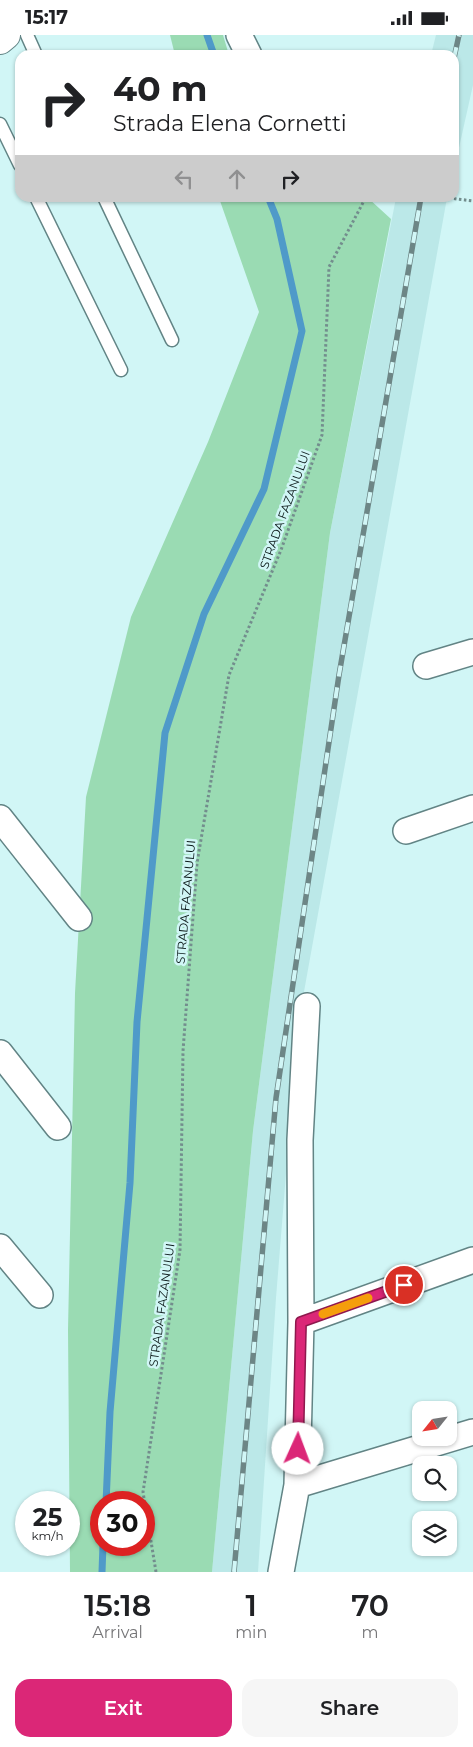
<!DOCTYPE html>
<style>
:root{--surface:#fff;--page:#f6f6f6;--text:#202124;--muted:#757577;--accent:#db2777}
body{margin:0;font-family:Montserrat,sans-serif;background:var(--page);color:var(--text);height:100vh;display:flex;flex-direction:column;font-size:19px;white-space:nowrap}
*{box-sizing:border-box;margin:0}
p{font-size:16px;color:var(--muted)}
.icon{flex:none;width:28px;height:28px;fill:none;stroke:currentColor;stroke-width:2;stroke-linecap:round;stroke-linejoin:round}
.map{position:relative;height:1537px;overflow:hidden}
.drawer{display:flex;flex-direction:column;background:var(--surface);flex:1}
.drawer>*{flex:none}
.guide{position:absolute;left:15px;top:15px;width:444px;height:152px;border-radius:15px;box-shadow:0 1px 4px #0004;background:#fff;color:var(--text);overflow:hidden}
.needle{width:32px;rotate:240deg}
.fabs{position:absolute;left:412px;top:1366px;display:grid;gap:10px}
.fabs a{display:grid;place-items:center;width:45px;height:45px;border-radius:10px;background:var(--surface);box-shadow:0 1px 4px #0004;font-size:25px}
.speed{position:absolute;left:15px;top:1456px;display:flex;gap:10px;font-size:25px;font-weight:700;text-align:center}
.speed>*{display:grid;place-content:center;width:65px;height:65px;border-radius:50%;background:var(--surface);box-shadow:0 1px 4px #0004;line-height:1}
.speed small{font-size:12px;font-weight:400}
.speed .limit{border:8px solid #d22;background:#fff;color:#111}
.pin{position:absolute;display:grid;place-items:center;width:42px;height:42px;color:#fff;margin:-21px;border:2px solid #fff;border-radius:50%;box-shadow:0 1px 5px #0007}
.me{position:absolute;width:55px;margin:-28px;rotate:2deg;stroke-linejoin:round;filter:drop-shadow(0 0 4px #0008)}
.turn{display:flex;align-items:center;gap:18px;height:105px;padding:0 15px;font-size:22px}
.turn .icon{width:65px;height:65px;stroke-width:2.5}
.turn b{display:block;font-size:35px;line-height:42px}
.lanes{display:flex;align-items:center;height:48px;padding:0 15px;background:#0003;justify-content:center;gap:25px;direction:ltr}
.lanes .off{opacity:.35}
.eta{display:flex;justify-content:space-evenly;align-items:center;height:85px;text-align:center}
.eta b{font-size:30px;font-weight:600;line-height:35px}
.button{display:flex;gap:10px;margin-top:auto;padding:10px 15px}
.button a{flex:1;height:58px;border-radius:15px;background:var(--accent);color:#fff;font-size:20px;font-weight:600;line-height:58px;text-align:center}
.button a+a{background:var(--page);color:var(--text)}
.status{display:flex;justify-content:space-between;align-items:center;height:35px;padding:0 25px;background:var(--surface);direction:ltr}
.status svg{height:14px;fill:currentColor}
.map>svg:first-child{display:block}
.built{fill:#bbe8e8}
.green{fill:#9adbb3;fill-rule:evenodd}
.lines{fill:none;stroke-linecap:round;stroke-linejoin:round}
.stream{stroke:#4f9ac9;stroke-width:7}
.lane-casing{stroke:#628485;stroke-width:15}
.street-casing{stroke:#628485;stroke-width:28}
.secondary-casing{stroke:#628485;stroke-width:30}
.path{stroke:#738d8d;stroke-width:3;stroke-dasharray:2.5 2.5;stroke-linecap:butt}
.lane{stroke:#fff;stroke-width:12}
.street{stroke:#fff;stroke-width:25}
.secondary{stroke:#fff;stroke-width:28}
.rail-casing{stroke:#6d8686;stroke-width:5.5}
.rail{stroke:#d1f6f6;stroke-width:4;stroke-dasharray:11;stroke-linecap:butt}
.route-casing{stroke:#8e194d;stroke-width:12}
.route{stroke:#db2777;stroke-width:9}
.slow{stroke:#f59e0b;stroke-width:9}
.labels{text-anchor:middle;stroke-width:5;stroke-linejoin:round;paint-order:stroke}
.street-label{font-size:12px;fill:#091616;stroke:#d1f6f6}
</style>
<div class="status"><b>15:17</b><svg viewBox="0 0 49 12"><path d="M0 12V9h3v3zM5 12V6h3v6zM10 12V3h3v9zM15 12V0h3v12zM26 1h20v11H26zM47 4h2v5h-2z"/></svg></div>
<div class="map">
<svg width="473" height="1537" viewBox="0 0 473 1537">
<rect width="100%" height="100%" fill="#d1f6f6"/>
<path class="built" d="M436 0H473V50L454 135V20H431Z
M396 163H447L298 990 276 1263 258 1537H212L253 1096 330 498Z"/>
<path class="green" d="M170 0H223L229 20H175Z
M219 163H368L391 184 330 498 253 1096 212 1537H70L68 1295 75 958 86 762 131 582 208 407 259 277ZM101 1468H144V1510H101Z"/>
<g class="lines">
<path class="stream" d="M207 0 214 20
M106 1468 110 1377 130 1148 137 987 165 698 204 579 264 454 302 296 277 184 268 162
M102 1537 103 1510"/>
<g class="lane-casing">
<path id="lane" d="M27 0 36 20
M0 89 20 130
M36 162 121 335
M104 162 172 305"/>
</g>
<g class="street-casing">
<path id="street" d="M239 0 249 20
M426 631 473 617
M0 783 79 883
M406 796 473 773
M0 1018 58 1092
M0 1212 40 1260
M301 1287 473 1225
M297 1450 473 1397
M281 1537 297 1450 301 1287 300 1105 307 971"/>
</g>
<g class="secondary-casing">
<path id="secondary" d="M0 5 6 0"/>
</g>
<path class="path" d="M449 163 473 166
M156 1537 143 1457 180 1215 183 1016 197 828 229 640 281 515 322 400 329 232 366 162"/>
<use href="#lane" class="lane"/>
<use href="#street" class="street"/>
<use href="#secondary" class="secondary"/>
<g class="rail-casing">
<path id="rail" d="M454 23 459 0
M234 1537 276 1063 339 640 421 162"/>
</g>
<use href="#rail" class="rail"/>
</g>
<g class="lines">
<g class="route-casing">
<path id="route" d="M298 1414 301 1287 404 1250"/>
</g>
<use href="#route" class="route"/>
<path class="slow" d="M323 1279 368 1263"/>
</g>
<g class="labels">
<g class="street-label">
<text transform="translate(285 475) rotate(-70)" y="4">STRADA FAZANULUI</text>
<text transform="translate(186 867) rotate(-85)" y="4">STRADA FAZANULUI</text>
<text transform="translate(162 1270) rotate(-82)" y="4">STRADA FAZANULUI</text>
</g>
</g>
</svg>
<div class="fabs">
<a><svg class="needle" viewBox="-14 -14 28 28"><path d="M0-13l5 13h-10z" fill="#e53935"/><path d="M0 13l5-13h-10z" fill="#757577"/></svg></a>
<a><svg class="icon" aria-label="search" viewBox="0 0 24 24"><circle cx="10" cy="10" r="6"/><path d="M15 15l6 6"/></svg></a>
<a><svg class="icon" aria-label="layers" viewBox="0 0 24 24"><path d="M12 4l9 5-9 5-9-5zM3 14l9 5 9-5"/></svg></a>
</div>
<div class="speed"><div>25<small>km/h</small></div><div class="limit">30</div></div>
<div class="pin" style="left:404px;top:1250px;background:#d93025"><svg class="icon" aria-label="arrive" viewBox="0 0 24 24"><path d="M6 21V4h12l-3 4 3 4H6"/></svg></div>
<svg class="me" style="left:298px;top:1414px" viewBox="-20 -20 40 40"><circle r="19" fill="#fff"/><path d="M0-13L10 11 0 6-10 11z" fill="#db2777"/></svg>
<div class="guide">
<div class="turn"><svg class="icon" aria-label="right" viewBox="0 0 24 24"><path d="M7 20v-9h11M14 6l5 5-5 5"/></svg><div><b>40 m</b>Strada Elena Cornetti</div></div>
<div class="lanes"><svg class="icon off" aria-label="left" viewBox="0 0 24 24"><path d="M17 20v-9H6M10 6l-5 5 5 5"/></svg><svg class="icon off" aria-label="ahead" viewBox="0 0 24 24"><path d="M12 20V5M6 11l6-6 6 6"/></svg><svg class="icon" aria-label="right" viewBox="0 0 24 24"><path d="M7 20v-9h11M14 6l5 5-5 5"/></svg></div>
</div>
</div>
<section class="drawer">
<div class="eta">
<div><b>15:18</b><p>Arrival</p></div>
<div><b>1</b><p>min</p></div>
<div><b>70</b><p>m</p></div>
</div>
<div class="button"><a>Exit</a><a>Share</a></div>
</section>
